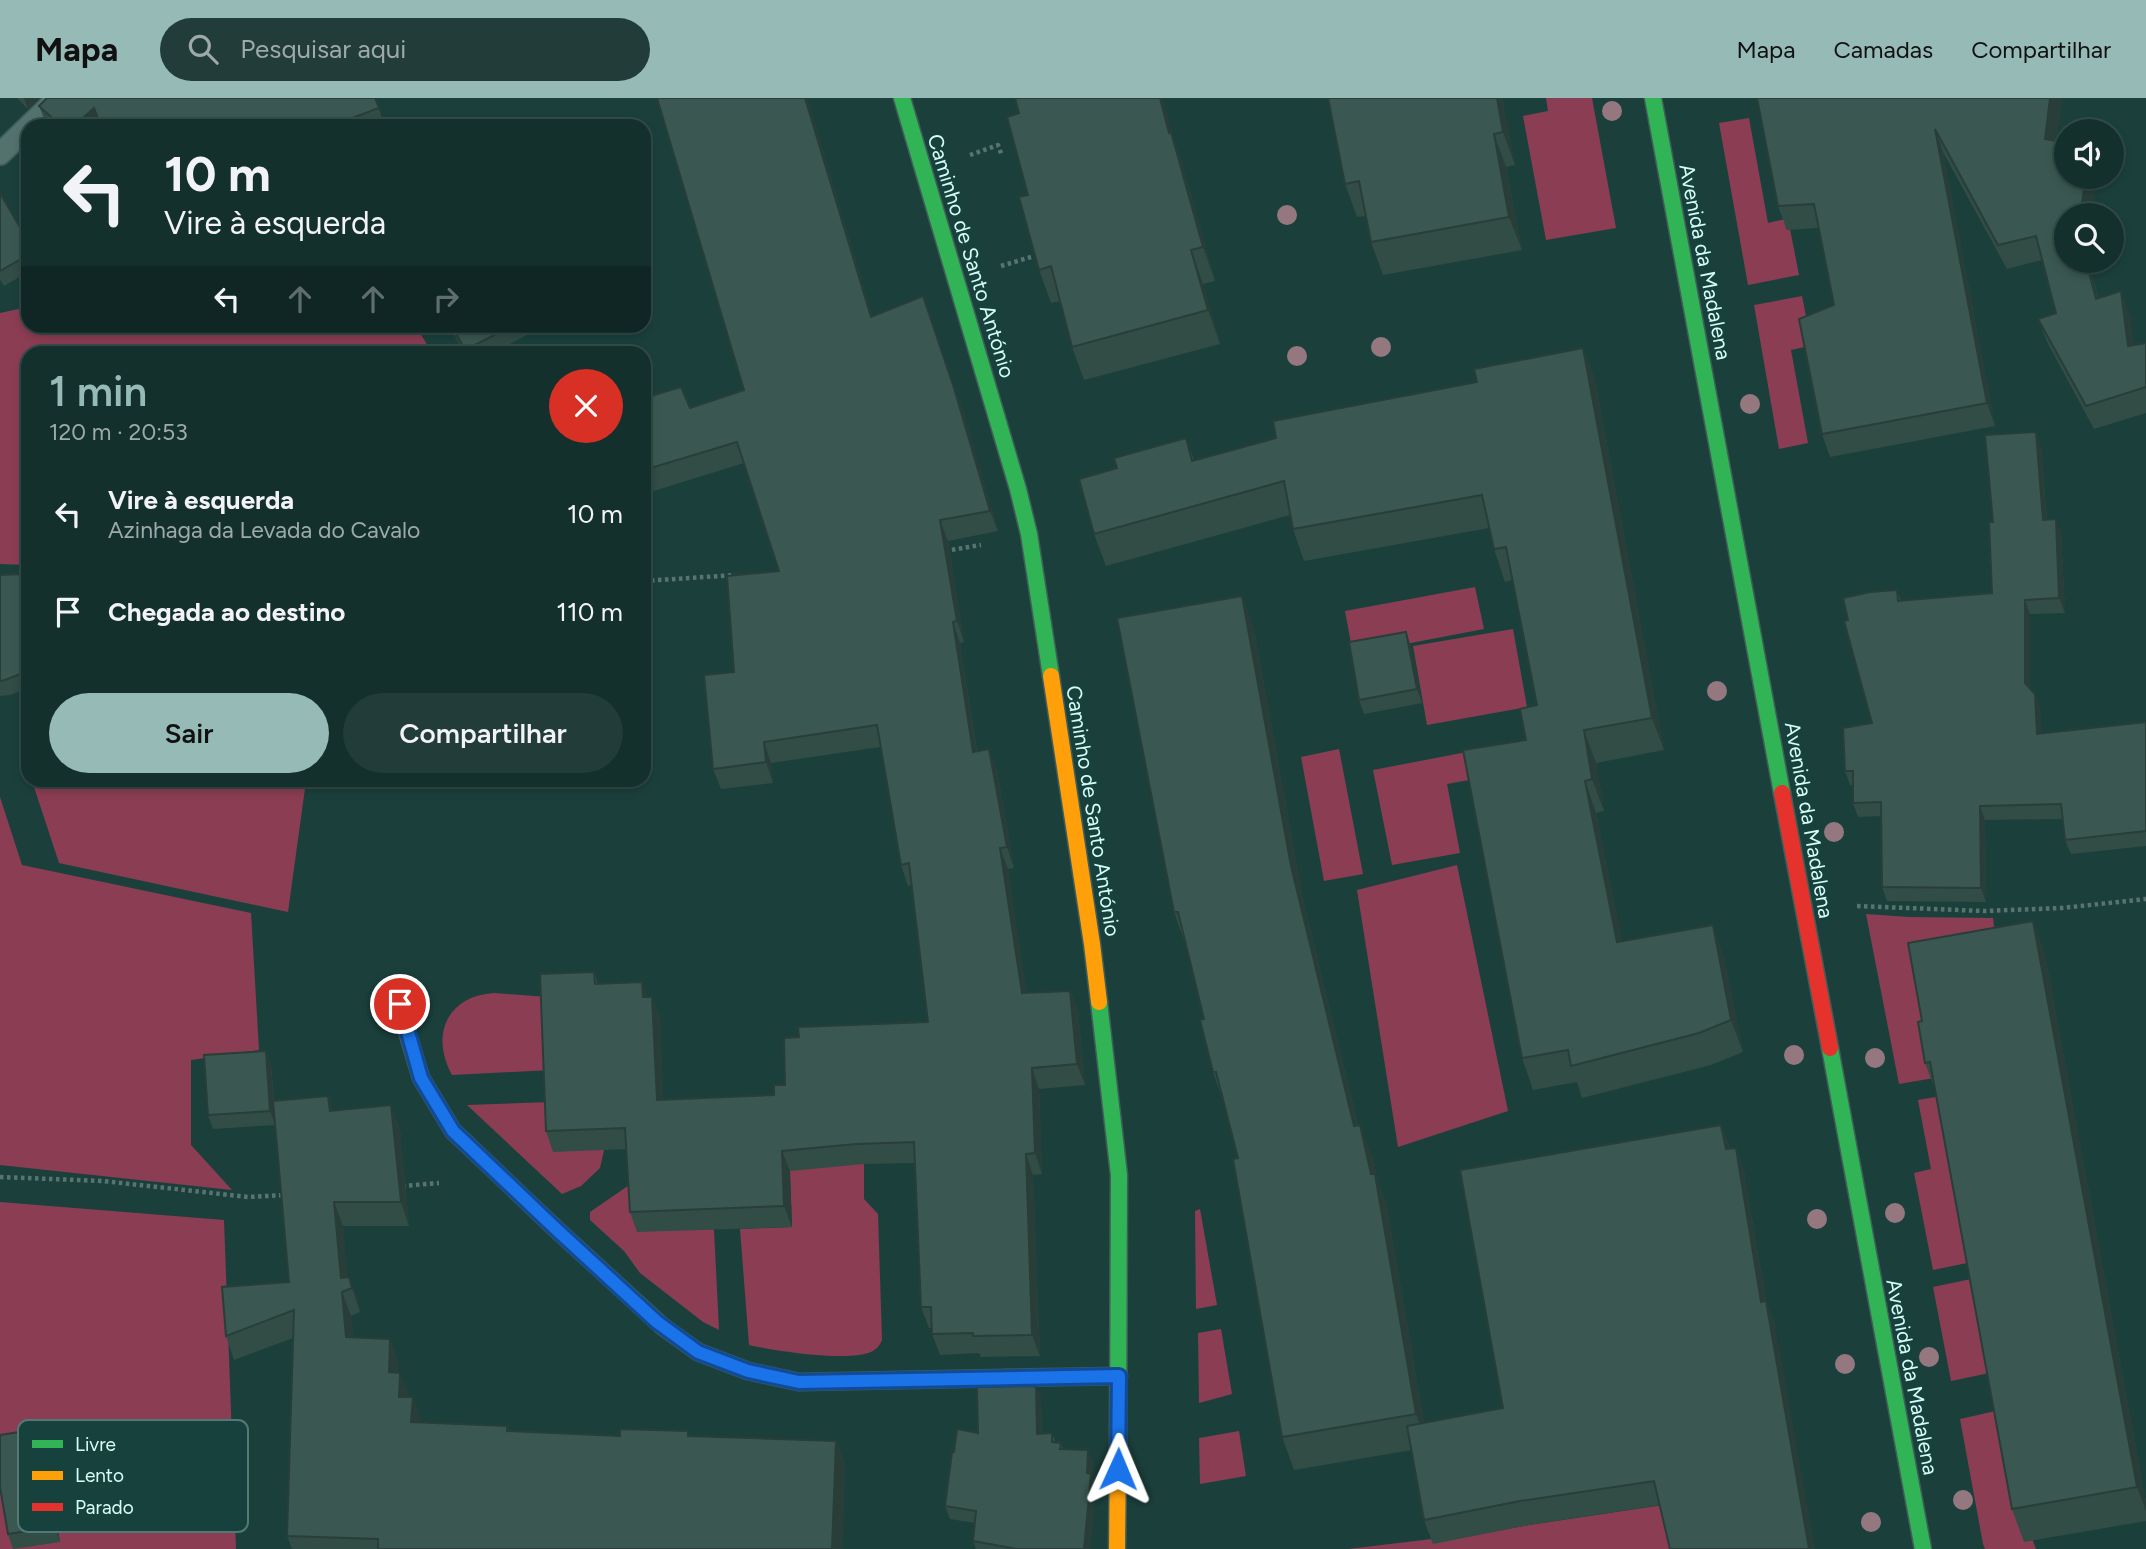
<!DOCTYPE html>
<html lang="pt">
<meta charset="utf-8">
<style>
:root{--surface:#14302d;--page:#213c39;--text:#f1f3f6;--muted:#9da9aa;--line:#334b49;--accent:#96bbb6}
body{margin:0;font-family:Figtree,sans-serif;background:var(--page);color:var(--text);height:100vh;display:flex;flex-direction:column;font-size:26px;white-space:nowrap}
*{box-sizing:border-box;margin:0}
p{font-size:23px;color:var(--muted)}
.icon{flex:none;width:38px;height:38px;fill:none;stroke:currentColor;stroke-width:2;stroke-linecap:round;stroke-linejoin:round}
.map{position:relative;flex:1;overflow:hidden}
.side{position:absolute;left:21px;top:248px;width:630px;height:441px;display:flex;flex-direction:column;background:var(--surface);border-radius:21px;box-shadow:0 4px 10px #0003,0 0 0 2px var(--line)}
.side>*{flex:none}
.top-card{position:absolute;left:21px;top:21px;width:630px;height:214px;border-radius:21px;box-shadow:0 4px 10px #0003,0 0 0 2px var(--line);background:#14302d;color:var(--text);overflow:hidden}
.tools{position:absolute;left:2054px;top:21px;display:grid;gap:14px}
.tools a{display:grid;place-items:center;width:70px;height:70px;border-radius:50%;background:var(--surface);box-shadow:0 4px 10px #0003,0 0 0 2px var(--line);font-size:35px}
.pin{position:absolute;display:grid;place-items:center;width:60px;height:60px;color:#fff;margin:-30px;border:4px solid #fff;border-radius:50%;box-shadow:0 2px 7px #0007}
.me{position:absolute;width:77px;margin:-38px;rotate:1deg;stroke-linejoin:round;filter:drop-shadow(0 0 5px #0008)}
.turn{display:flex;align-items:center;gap:24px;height:147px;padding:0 28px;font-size:32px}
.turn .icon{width:91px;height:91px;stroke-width:2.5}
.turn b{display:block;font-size:49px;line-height:60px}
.lanes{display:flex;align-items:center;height:66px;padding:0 28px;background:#0003;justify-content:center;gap:35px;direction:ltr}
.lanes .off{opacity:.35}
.round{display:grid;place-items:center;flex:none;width:74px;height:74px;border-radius:37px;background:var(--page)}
.summary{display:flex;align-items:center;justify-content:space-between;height:119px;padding:0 28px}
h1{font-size:42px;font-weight:600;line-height:52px;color:var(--accent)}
.button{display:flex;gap:14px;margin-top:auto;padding:14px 28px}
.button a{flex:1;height:80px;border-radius:42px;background:var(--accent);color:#111;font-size:28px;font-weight:600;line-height:80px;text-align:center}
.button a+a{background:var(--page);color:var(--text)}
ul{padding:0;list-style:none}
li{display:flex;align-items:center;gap:21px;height:98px;padding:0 28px}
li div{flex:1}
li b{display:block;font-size:26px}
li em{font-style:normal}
header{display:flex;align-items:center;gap:42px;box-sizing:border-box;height:98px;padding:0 35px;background:var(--accent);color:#111}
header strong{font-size:33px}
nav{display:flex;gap:38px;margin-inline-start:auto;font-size:24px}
.search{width:490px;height:63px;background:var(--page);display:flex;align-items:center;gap:18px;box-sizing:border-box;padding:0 24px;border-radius:38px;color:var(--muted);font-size:26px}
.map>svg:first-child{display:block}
.green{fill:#8b3d53}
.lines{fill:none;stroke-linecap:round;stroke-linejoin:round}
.lane-casing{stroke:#415d5a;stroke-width:24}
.fast-casing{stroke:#415d5a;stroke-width:19}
.slow-casing{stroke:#415d5a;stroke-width:19}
.jam-casing{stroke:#415d5a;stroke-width:19}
.path{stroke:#597371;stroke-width:4.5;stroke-dasharray:3.5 3.5;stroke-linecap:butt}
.lane{stroke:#53716d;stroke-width:21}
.fast{stroke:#30b455;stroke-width:16}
.slow{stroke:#ff9f0a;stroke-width:16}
.jam{stroke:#e5322d;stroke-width:16}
.tree{fill:#95787f}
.wall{fill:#324c46}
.shaded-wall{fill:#293e39}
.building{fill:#3a5851;stroke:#293e39;stroke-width:2}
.route-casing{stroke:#114b97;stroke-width:18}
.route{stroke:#1a73e8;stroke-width:12}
.labels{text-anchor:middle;stroke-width:7;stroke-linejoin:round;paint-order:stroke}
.street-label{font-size:21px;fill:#d8fdf8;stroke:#17413d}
.key{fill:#17413d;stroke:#517975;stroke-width:2}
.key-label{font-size:19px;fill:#d8fdf8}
</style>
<header>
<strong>Mapa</strong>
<div class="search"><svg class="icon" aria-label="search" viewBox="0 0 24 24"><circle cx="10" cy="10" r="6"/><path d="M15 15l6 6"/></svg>Pesquisar aqui</div>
<nav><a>Mapa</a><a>Camadas</a><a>Compartilhar</a></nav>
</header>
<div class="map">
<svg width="2146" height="1451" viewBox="0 0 2146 1451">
<rect width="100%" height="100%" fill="#1b403c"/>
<path class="green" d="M1546 0H1592L1616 130 1546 142 1523 18 1548 13Z
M1749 20 1768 125 1785 121 1786 131H1790L1799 177 1748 187 1719 25Z
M1802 198 1811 243 1809 248 1791 252 1808 345 1779 351 1754 207Z
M28 209V228H416L432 255 28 256V467L0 466V215Z
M1475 489 1484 531 1353 556 1345 513Z
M1513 531 1527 609 1427 627 1413 548Z
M1519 644 1525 672 1447 686 1460 755 1392 767 1373 672Z
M1339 651 1363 776 1324 783 1301 659Z
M32 683H306L288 814 59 765Z
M0 699 22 767 251 815 259 952 191 962V1047L232 1092 0 1067Z
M1457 767 1508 1013 1398 1049 1357 792Z
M1866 816 1909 819 1993 820 1994 829 2030 828 2040 858 1920 878 1934 980 1899 986Z
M494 895 548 899 551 972 452 977C430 937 447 898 494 895Z
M1942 998 1967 1165 1933 1172 1914 1075 1931 1071 1918 1002Z
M551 1004 604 1052 600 1070 581 1088 562 1096 467 1007Z
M789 1062 864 1066V1101L878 1116 882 1242C880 1247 877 1251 871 1254 849 1264 774 1253 749 1247L740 1131 792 1129Z
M635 1083 714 1132 719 1232 703 1224 640 1175 624 1153 590 1122V1114Z
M0 1104 224 1122 236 1451H0Z
M1200 1111 1217 1207 1196 1211 1195 1113Z
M1976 1180 2004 1272 1951 1283 1933 1189Z
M1221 1231 1232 1296 1199 1305 1198 1235Z
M2000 1312 1996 1328 2004 1366 2036 1451H1985L1983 1446 1960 1321Z
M1239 1333 1246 1378 1200 1386 1199 1340Z
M1663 1407 1673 1451H1348L1432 1441 1434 1445 1529 1427Z"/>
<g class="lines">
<g class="lane-casing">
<path id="lane" d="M29 28 58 0
M0 56 28 29"/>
</g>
<g class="fast-casing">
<path id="fast" d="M902 0 1018 391 1029 436 1051 578
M1653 0 1782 695
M1099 904 1119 1077 1118 1356
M399 907 421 980 453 1033 556 1131 662 1228
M1830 950 1923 1451
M1006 1280 1119 1278"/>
</g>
<g class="slow-casing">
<path id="slow" d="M1051 578 1092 846 1099 904
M662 1228 698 1254 748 1273 799 1284 1006 1280
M1117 1451 1118 1356"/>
</g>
<g class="jam-casing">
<path id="jam" d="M1782 695 1830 950"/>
</g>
<path class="path" d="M970 57 998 47 1002 58
M1001 168 1031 159
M945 453 981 447
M644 483 735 477
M1857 808 1984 813 2062 810 2146 801
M0 1079 103 1083 248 1099 285 1097
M402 1088 439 1085"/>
<use href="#lane" class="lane"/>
<use href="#fast" class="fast"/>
<use href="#slow" class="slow"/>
<use href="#jam" class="jam"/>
</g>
<g class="tree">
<circle cx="1612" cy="13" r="10"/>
<circle cx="1287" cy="117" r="10"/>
<circle cx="1381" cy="249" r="10"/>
<circle cx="1297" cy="258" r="10"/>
<circle cx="1750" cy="306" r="10"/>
<circle cx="1717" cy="593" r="10"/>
<circle cx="1834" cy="734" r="10"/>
<circle cx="1794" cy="957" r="10"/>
<circle cx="1875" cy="960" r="10"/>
<circle cx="1895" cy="1115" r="10"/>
<circle cx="1817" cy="1121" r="10"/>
<circle cx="1929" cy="1259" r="10"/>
<circle cx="1845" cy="1266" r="10"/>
<circle cx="1963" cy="1402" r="10"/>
<circle cx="1871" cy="1424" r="10"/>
</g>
<path class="wall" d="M17 0H40L28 11Z
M375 0 385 28H47L39 8Z
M657 0H807L872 218 962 310 998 433 948 443 964 544 960 545 977 653 989 651 997 672 1014 770 1008 771 1026 895 1070 893 1078 913 1085 987 1039 991 1042 1076 1033 1077 1040 1258 981 1259 979 1255 940 1257 932 1236V1230H929L921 1209 915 1065 864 1066 790 1073 792 1129 637 1134 630 1114 626 1051 553 1054 546 1033 594 874 598 886 647 899H652L660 919 663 1001 774 997 785 987 799 939 928 924 911 787 908 788 901 767 880 649 771 665 773 685 721 691 713 671 734 574 779 473 744 365 644 396V300L690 310 744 292Z
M1328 0H1502L1515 67 1506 69 1522 152 1383 177 1371 144 1366 118 1357 119 1345 86Z
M1757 0H2062L2056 43 2067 163H2088L2099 201 2130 217 2133 247 2146 245V315L2094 331 2047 244 2038 221 2056 215 2042 162 2007 171 1943 54 1995 328 1830 359 1822 336 1834 207 1819 130 1787 132 1778 108Z
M1019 15 1175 45 1183 68 1215 183 1203 186 1220 246 1084 282 1072 249 1060 203 1051 205 1039 172 1028 97Z
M0 95 28 143V174L4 188 0 182Z
M450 228H534L536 232 491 256H464Z
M1583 250 1595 282 1664 652 1596 665 1604 713 1596 715 1622 843 1724 859 1743 954 1711 967 1582 1000 1577 984 1533 992 1522 960 1526 642 1537 607 1512 482 1505 484 1494 451 1489 430 1304 463 1293 431 1290 417 1106 468 1094 436 1117 370 1186 340 1194 362 1276 340 1477 284Z
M2041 348 2047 422 2061 435 2065 515 2030 516V590L2035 596 2040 610 2041 636 2146 624V748L2071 756 2065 742 2063 721 1985 722 1986 804 1887 803 1882 789 1881 718 1858 719 1853 705V687H1850L1845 673 1872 625 1848 522 1897 492 1901 503 1992 495 1993 424Z
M0 477 28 491V590L10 597 0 598Z
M1242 498 1254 531 1303 801 1358 1027 1373 1060 1378 1084 1387 1109 1424 1325 1503 1310 1721 1027 1730 1051 1736 1050 1744 1074 1766 1203 1775 1227 1660 1407 1529 1427 1433 1446 1424 1422 1412 1352 1294 1372 1282 1339 1238 1060 1224 1006 1213 974 1204 921 1185 845 1174 814Z
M1406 534 1411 549 1422 605 1364 616 1359 602Z
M2033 823 2045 857 2146 1404V1423L2024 1444 2012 1411 1934 989 1925 965 1922 923Z
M266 953 271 967 274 1003 328 998 333 1012 400 1031 409 1128H343L347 1179H349L358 1203 360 1214 351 1218 353 1239 390 1241 398 1265V1275H400L409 1299H413L421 1325 507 1328 509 1333 620 1338 688 1333 689 1338 836 1343 845 1367 842 1451H292L287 1438 293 1240 234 1262 226 1238 289 1184 275 1027 213 1031 208 1017Z
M1036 1288 1041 1301 1042 1336 1052 1335 1056 1345H1061L1063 1351 1088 1352 1093 1365V1381L1096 1389 1090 1451H976L973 1443 975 1425 950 1421 945 1408 954 1354Z
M44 1345 60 1444 13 1451 8 1436Z"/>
<path class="shaded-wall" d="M24 0H40L28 11Z
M805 0H807L878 239 871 219Z
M1160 0H1163L1175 45 1183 68 1215 183 1203 149Z
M1497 0H1502L1515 67 1503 34Z
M2050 0H2062L2053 65 2045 41Z
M94 10 100 28H74Z
M1935 31 1943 54 1995 328 1987 305Z
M1494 36 1506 69 1522 152 1509 119Z
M2086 79H2098L2092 117H2080Z
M1191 152 1203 186 1220 246 1208 212Z
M2086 163H2088L2105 225 2096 201Z
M2121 193 2130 217 2137 271 2128 248Z
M931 219 962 310 998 433 990 413Z
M1583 250 1595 282 1664 652 1652 620Z
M2036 334 2041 348 2048 436 2043 422Z
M2056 421 2061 435 2065 515 2059 500Z
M940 422 948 443 964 544 957 523Z
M23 476 28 491V539L25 531Z
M1242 498 1254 531 1303 801 1366 1061 1354 1028 1291 768Z
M2025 502 2030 516V599L2025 585Z
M953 524 960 545 980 675 973 654Z
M1406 534 1411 549 1422 605 1417 591Z
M2035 596 2040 610 2042 650 2037 636Z
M1584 632 1596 665 1604 713 1592 681Z
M764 644 771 665 773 685 766 664Z
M989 651 997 672 1014 770 1007 749Z
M1585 683 1596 715 1629 876 1617 844Z
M1980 708 1985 722 1986 804 1981 790Z
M1000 750 1008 771 1030 916 1022 895Z
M2033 823 2045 857 2146 1404V1413L2137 1389Z
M1713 827 1724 859 1743 954 1731 922Z
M642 884 650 905 643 899Z
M1070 893 1078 913 1085 987 1077 966Z
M652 899 660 919 664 1022 657 1002Z
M266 953 271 967 275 1027 270 1013Z
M1032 970 1039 991 1042 1076 1035 1055Z
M328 998 337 1022 330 1013Z
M391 1007 400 1031 409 1128 401 1104Z
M1360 1027 1373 1060 1378 1084 1387 1109 1428 1349 1416 1316 1371 1076Z
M1721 1027 1730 1052 1726 1051Z
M1736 1050 1744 1074 1770 1228 1761 1204Z
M782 1053 790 1073 792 1129 784 1108Z
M1026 1056 1033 1077 1040 1258 1032 1237Z
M334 1104 343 1128 349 1191 341 1180Z
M349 1179 358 1203 360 1214 352 1190Z
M342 1194 351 1218 355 1263 346 1239Z
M1766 1203 1775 1227 1815 1451H1809Z
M390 1241 398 1265 397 1298 389 1274Z
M400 1275 409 1299H399Z
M1036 1288 1041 1301 1042 1349 1037 1336Z
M413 1299 421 1323 420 1348 411 1324Z
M39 1331 44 1345 60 1444 55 1429Z
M836 1343 845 1367 842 1451H832Z
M1088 1352 1093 1365V1381L1096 1389 1090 1451H1084Z"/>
<path class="building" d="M47 0H375L379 10 331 28H101L94 10 74 28H61L39 8Z
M657 0H805L871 219 923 198 954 290 990 413 940 422 957 523 953 524 973 654 989 651 1007 749 1000 750 1022 895 1070 893 1077 966 1032 970 1035 1055 1026 1056 1032 1237 973 1238V1235L932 1236 931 1209H921L914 1044 856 1046 782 1053 784 1108 630 1114 625 1030 546 1033 540 876 594 874 595 886 642 884 643 899H652L657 1002 774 997V987H785L784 940 799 939 798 929 928 924 909 765 901 767 877 627 764 644 766 664 713 671 704 577 734 574 727 478 779 473 737 344 644 372V300L681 289 690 310 744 292Z
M1015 0H1160L1169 35 1171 34 1203 149 1191 152 1208 212 1072 249 1051 168 1039 172 1019 99 1028 97 1007 19 1019 15Z
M1328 0H1497L1503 34 1494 36 1509 119 1371 144 1359 83 1345 86Z
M1757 0H2050L2045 41 2067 45V79H2086L2080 117H2067V163H2086L2096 201 2121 193 2128 248 2146 245V289L2086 308 2038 221 2056 215 2036 138 1998 147 1935 31 1987 305 1822 336 1799 221 1834 207 1814 106 1778 108Z
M0 95 28 143V157L0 173Z
M452 228H512L465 252Z
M1583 250 1652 620 1584 632 1592 681 1585 683 1617 844 1713 827 1731 922 1699 935 1571 968 1568 952 1522 960 1463 652 1526 642 1520 611 1537 607 1506 449 1494 451 1482 397 1293 431 1284 383 1094 436 1079 381 1117 370 1114 360 1186 340 1192 363 1276 340 1273 323 1477 284 1474 271Z
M2036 334 2043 422 2056 421 2059 500 2025 502V585L2035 596 2037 636 2146 624V733L2065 742 2061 706 1980 708 1981 790 1882 789 1881 704 1853 705V673H1845L1843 630 1872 625 1844 523 1848 522 1843 500 1870 494 1897 492 1898 503 1992 495 1989 424H1993L1985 337Z
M23 476 25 531 28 530V573L5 582 0 583V477Z
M1242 498 1291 768 1354 1028 1360 1027 1371 1076H1375L1416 1316 1282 1339 1233 1061 1238 1060 1216 974H1213L1200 922 1204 921 1178 814H1174L1117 520Z
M1406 534 1417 591 1359 602 1349 544Z
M2033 823 2137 1389 2012 1411 1930 964 1925 965 1918 924 1922 923 1908 845Z
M266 953 270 1013 208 1017 204 957Z
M328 998 330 1013 391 1007 401 1104H334L341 1180 349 1179 352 1190 342 1194 346 1239 390 1241 389 1274 400 1275 399 1299H413L411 1324 507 1328V1333L620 1338V1331L688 1333V1338L836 1343 832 1451H378V1441L287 1438 294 1212 226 1238 222 1189 289 1184 273 1003Z
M1721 1027 1726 1051 1736 1050 1761 1204 1766 1203 1809 1451H1670L1654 1383 1520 1403 1424 1422 1407 1328 1503 1310 1460 1072Z
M1036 1288 1037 1336 1052 1335V1344L1061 1345 1060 1351 1088 1352 1087 1375 1091 1376 1084 1451H1017L973 1443 976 1413 945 1408 952 1354H954L957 1331 978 1335 977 1289Z
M39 1331 55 1429 8 1436 0 1389V1337Z"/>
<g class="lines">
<g class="route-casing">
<path id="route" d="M400 906 421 980 453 1033 556 1131 657 1224 698 1254 748 1273 799 1284 1119 1278 1118 1371"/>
</g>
<use href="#route" class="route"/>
</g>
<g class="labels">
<g class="street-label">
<text transform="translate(971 158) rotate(73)" y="7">Caminho de Santo António</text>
<text transform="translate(1705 164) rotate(79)" y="7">Avenida da Madalena</text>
<text transform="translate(1093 713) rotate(81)" y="7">Caminho de Santo António</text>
<text transform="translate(1809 722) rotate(80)" y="7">Avenida da Madalena</text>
<text transform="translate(1912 1279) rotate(79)" y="7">Avenida da Madalena</text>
</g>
</g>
<rect x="18" y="1322" width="230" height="112" rx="10" class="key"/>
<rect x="32" y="1342" width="31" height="8" fill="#30b455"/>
<rect x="32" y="1373" width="31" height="9" fill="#ff9f0a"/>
<rect x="32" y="1405" width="31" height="8" fill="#e5322d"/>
<g class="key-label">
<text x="75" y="1353">Livre</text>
<text x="75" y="1384">Lento</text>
<text x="75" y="1416">Parado</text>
</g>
</svg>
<div class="tools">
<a><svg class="icon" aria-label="sound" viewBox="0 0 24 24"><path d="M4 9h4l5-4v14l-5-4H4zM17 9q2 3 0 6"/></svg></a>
<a><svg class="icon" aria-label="search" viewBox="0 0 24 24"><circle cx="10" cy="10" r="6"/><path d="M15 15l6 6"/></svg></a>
</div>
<div class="pin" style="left:400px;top:906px;background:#d93025"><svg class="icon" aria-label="arrive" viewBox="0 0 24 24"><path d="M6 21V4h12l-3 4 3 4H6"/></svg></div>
<svg class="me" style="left:1118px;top:1371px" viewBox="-20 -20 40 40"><path d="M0-17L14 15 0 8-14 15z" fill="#1a73e8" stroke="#fff" stroke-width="4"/></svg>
<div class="top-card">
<div class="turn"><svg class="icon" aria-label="left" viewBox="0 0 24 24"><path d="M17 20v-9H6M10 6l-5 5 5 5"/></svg><div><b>10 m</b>Vire à esquerda</div></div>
<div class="lanes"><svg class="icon" aria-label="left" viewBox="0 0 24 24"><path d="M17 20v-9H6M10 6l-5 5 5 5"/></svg><svg class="icon off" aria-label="ahead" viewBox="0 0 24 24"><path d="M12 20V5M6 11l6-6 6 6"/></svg><svg class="icon off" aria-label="ahead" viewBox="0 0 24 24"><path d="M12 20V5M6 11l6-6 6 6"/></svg><svg class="icon off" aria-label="right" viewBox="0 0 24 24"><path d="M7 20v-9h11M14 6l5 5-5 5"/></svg></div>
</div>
<section class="side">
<div class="summary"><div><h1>1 min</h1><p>120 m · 20:53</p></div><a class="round" style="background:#d93025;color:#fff"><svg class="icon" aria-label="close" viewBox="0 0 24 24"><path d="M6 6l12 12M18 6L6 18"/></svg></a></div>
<ul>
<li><svg class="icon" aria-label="left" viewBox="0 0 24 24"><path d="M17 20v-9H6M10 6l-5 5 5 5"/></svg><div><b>Vire à esquerda</b><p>Azinhaga da Levada do Cavalo</p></div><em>10 m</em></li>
<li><svg class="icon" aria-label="arrive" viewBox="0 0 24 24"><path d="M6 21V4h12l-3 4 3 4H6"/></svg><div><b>Chegada ao destino</b></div><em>110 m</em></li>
</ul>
<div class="button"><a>Sair</a><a>Compartilhar</a></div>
</section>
</div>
